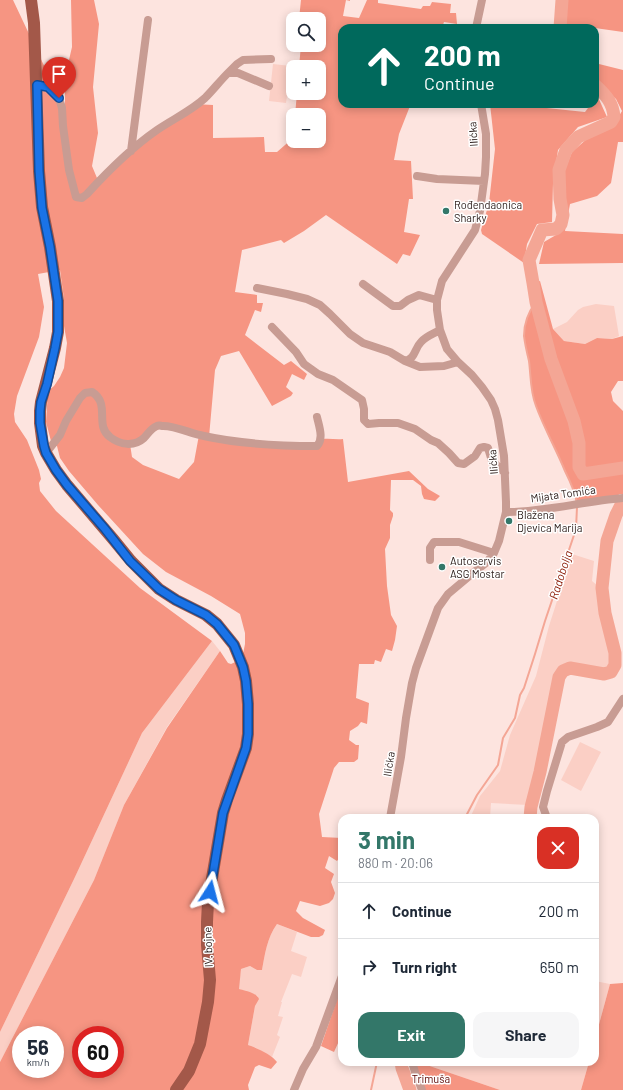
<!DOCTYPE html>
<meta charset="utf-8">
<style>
:root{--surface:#fff;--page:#f6f6f7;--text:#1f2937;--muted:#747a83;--line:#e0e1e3;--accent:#337769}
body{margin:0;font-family:Barlow,sans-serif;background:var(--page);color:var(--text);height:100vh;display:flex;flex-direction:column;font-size:15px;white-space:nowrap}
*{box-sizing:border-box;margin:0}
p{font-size:13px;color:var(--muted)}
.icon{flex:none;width:22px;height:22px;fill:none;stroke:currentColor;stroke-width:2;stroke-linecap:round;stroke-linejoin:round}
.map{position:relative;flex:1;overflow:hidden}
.panel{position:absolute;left:338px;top:814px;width:261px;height:252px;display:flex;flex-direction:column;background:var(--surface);border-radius:12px;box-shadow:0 2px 10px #0003}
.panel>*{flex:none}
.top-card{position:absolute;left:338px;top:24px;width:261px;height:84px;border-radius:12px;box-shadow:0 2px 10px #0003;background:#00695c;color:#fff;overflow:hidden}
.tools{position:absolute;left:286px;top:12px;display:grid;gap:8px}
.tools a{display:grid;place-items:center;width:40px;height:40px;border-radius:8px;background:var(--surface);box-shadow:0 2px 10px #0003;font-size:20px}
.speed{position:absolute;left:12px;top:1026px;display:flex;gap:8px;font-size:20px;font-weight:700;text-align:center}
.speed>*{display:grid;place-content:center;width:52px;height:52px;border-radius:50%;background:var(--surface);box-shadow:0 2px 10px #0003;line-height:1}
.speed small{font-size:10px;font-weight:400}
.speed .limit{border:6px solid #d22;background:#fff;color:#111}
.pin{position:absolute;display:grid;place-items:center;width:34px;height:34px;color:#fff;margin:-41px -17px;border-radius:50% 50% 50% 0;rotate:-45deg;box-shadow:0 0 4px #0007}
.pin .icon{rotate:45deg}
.me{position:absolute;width:44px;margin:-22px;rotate:9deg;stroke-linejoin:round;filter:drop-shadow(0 0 3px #0008)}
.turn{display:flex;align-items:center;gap:14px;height:84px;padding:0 20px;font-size:18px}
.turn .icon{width:52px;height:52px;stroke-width:2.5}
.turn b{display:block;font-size:28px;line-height:34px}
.round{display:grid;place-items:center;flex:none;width:42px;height:42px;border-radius:12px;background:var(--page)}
.head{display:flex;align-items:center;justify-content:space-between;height:68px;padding:0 20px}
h1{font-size:24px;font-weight:700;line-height:30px;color:var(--accent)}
.action{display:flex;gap:8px;margin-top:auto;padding:8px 20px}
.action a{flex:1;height:46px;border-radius:12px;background:var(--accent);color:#fff;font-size:16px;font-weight:700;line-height:46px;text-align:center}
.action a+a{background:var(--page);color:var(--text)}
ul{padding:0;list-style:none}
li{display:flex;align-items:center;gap:12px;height:56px;padding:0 20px;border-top:1px solid var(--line)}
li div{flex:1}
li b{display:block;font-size:15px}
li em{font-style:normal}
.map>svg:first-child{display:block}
.green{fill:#fbcfc5}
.forest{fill:#f69582;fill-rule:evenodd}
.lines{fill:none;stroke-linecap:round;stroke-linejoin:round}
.stream{stroke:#f4a695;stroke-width:2}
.river{stroke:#f4a695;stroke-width:13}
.street{stroke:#c89c93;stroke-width:8}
.primary{stroke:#a35849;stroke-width:12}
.route-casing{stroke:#114b97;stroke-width:10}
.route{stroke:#1a73e8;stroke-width:7}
.poi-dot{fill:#337769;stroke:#fff;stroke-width:1.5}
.labels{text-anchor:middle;stroke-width:3;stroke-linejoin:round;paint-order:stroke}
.street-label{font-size:11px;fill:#2a1b18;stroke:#fff}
.poi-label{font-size:11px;fill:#2a1b18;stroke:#fff;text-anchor:start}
.park-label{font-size:11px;fill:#5d0500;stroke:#fff}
.water-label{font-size:12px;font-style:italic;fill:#8b1a05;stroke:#fff}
</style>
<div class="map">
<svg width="623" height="1090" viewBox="0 0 623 1090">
<rect width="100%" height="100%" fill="#fde4df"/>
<path class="green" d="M273 64 291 66 286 103 269 101Z
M596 304 614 306 619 336 612 339 597 338 585 344 564 341 553 329 567 322 578 310 583 307Z
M572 554 594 561 592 581 598 586 601 609 610 645 612 664 609 669 603 670 572 664 562 667 556 679 528 805 491 803 490 818H470L480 796 500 771 510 735 536 676 549 626Z
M212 641 220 651 167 727 124 805 94 880 0 1062V1032L75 877 142 733Z
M580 742 601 752 581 791 561 780Z
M277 924 297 932 291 951 307 957 301 977 292 974 281 1002H282L278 1016 283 1017 277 1035 280 1037 272 1057 256 1048 248 1045 255 1006 258 996 238 989 241 969 250 966 257 970H262C265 954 267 938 277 924Z
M595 981 610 984 595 1039Z
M418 1062H589L581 1090H500Z"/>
<path class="forest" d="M0 0H13L65 110V77L72 47 71 0H94L99 24 93 87 98 133 92 166 97 178 194 104 213 105V138L264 137 265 152H277L293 138V141H319V115H295L297 93H319V67H299L301 45H319V19H299L301 0H350V1L346 0 343 16 359 18 367 0H378V3L421 9 423 6H430L432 2 451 4 450 13H456L457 24 444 22 442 28H342V104H422L421 108 410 106 399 134 394 160 411 161 413 199H409L404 232 420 235 410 256 403 254 397 264 326 215 304 231 284 243 281 240 242 250 235 292 257 295V303H263L261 312 255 310 245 335 284 365 291 361 307 374 304 380 292 374 286 387 293 393 291 396 272 406 239 351 221 356 215 370 209 437 317 446 323 439C330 438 336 440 343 439L348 482 409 471 428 489 440 496 435 501 424 499 422 494 421 486 413 480H391L390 510 393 513V516L390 525V538L385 549 387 586 391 615 397 626 395 640 392 651 386 649 381 662 375 660 374 664H359L356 698 369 703 367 724 361 722 358 726 350 731 349 740 356 745H359L358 759 354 762H339L334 768 319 814 322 837 342 838C342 846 343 854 337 861L329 856 325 868 334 874 331 882 335 893 333 899 329 903 320 906 300 901 296 911 303 918 325 930 323 935 319 937H311L277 924C267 938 265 954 262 970H257L250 966 241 969 239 989C245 991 256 992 259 999L255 1006 248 1045C257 1048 272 1055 277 1062L271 1069 259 1065 255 1067 248 1085 249 1090H0V1062L94 880 124 805 167 728 220 651 228 663 231 664 242 659 245 644V633L240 614 211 596 166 572 143 554 98 505 69 471 60 458 57 446 52 445 46 422 48 391 54 386 60 377 64 368 67 343 64 326V299L60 270 38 274 44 307 39 337 17 396 14 414 15 422 27 440 39 470 41 479 39 483 40 491 56 511 140 588 212 641 142 733 75 877 0 1032ZM165 426 199 435 194 462 179 479 143 465 132 457 130 444ZM21 1035H55V1069H21ZM81 1035H115V1069H81Z
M562 0H623V32L595 28 560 25Z
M595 63 623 70V142H618L611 183 597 196 570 204 565 231 623 234V263L539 264 544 242 556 235 564 226 566 204 564 172 572 152 589 137 613 126 622 111 616 99 595 80Z
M597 95 607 117 578 127 558 150 553 183 552 222 537 224 527 244 524 263 482 234 481 230 489 203 495 149 490 104H507L585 112 591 104H595V98Z
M540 281 553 329 564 341 585 344 597 338 612 339 623 336V381H618L611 392 613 401 623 411V494H620L613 498 576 502C574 491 570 481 565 470 555 449 544 428 536 406 530 391 531 376 529 360 527 353 525 344 524 336 524 324 529 311 536 302L533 283Z
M623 983V1090H581L589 1062H595V1039L610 984Z
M342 985V1039L339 1041 334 1052 321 1046Z
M412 1062H418L500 1090H422Z"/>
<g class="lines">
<path class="stream" d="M536 302C529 311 524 324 524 336 525 344 527 353 529 361 531 376 530 391 536 406 544 428 556 449 565 471 570 481 575 491 577 503
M465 818 477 795 498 765 503 738 515 718 520 695 524 688 535 654 545 621 573 538 576 529 577 507
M371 1090 377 1062"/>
<path class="river" d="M560 28 562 0
M595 85C606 95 613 103 614 117L611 122 578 137 566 150 559 170 560 199 563 215 561 224 556 229 542 230 529 260 533 283 536 302 551 359 574 421 579 443V467L583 474 623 468
M530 818 531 807 540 772 559 677 563 671 570 668 604 674 611 672 615 665V653L605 613 602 588 607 541 616 515 623 501
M401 1062 402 1068 410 1090"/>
<path class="street" d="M476 28 482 0
M37 85 47 87 59 98 62 108 63 126 69 170 76 197 82 198 87 194C108 171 131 148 157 130 173 119 191 111 205 98 213 90 220 81 228 73
M269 86 238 73H228L237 64 243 60 271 59
M131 151 148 20
M417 176 437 179 484 181
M363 284 393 306H400L408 300 419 295 437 300
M257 288 287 294 307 299 320 305 330 314 350 334 363 343 390 352 405 361 420 367 444 366 458 362
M272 327 296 352 304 364 318 374 333 380 362 400 364 409V420L368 424 379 423H398L415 429 431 440 438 443 449 453 458 463 464 464 475 456 480 448 484 447 488 448 492 461 505 473
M405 361C416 358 414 349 421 342 426 336 433 334 440 330
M46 453 60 435 66 421 80 398 85 393 92 392C111 404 94 425 110 437 120 445 134 447 144 438 148 434 151 428 157 426 159 425 161 426 163 426 177 426 191 434 204 436 240 444 281 446 317 446 324 439 319 426 317 417
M506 512C546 512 584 501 623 498
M430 560V548L434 542H459L494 553
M390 818 401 757 406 718 412 683 416 668 438 608 448 594 473 573 487 562 494 553 499 541 506 512V502L504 456 498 420 495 409 491 400 482 387 472 375 458 362 447 349 440 330 437 310V300L442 281 475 230 480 211 485 174 486 157V134L481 104
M547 818 543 807 547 791 562 742 568 737 597 727 608 722 623 699
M412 1062 415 1072 422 1090
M294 1090 303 1069 316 1047 342 976"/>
<path class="primary" d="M31 0 34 23 39 171 42 207 50 247 58 301V332L55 348 41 402 40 411V423L43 446 46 453 56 470 67 485 113 539 131 561 159 589 176 600 206 615 217 624 234 645 243 667 246 681 248 704V734L246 748 227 800 223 813 208 902 207 922V945L210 980 208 1002 200 1044 189 1071 176 1090"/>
</g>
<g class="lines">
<g class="route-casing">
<path id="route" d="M59 98 48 87 37 85 39 171 42 208 50 247 58 301V332L55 348 47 384 41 402 40 411V423L44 446 46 453 56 470 67 485 105 529 130 561 159 589 176 600 206 615 217 624 234 645 243 667 246 681 248 704V734L246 748 223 813 210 892"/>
</g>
<use href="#route" class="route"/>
</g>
<g class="poi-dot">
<circle cx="446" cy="211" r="4"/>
<circle cx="509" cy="521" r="4"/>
<circle cx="442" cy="567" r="4"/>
</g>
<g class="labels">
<g class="street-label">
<text transform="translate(473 134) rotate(-94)" y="4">Ilićka</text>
<text transform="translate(493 462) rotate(-95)" y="4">Ilićka</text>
<text transform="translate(563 494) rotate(-8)" y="4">Mijata Tomića</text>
<text transform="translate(389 764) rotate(-81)" y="4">Ilićka</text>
<text transform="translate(208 947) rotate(-92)" y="4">IV. bojne</text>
</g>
<g class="poi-label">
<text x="454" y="209">Rođendaonica<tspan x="454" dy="13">Sharky</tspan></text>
<text x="517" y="519">Blažena<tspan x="517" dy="13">Djevica Marija</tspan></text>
<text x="450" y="565">Autoservis<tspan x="450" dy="13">ASG Mostar</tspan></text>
</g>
<g class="park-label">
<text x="431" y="1083">Trimuša</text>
</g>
<g class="water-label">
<text transform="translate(561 575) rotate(-72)" y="4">Radobolja</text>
</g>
</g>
</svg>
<div class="tools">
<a><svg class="icon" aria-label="search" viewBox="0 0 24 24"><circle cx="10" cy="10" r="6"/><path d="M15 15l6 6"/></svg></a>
<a>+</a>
<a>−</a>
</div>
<div class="speed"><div>56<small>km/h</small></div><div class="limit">60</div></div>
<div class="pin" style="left:59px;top:98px;background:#d93025"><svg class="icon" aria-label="arrive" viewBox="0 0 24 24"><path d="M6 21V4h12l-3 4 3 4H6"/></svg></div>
<svg class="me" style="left:210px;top:892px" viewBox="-20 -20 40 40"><path d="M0-17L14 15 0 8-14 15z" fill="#1a73e8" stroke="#fff" stroke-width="4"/></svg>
<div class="top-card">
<div class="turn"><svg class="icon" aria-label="ahead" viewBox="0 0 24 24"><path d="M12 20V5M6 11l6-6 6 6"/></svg><div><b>200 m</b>Continue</div></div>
</div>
<section class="panel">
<div class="head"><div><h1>3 min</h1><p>880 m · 20:06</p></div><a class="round" style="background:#d93025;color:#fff"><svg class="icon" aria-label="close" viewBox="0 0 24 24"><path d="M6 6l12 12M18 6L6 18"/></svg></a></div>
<ul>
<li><svg class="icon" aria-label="ahead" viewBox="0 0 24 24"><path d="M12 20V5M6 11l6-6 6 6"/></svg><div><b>Continue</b></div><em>200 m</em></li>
<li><svg class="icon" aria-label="right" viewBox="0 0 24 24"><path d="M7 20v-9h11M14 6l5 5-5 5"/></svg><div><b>Turn right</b></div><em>650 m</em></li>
</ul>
<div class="action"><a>Exit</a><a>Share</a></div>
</section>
</div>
